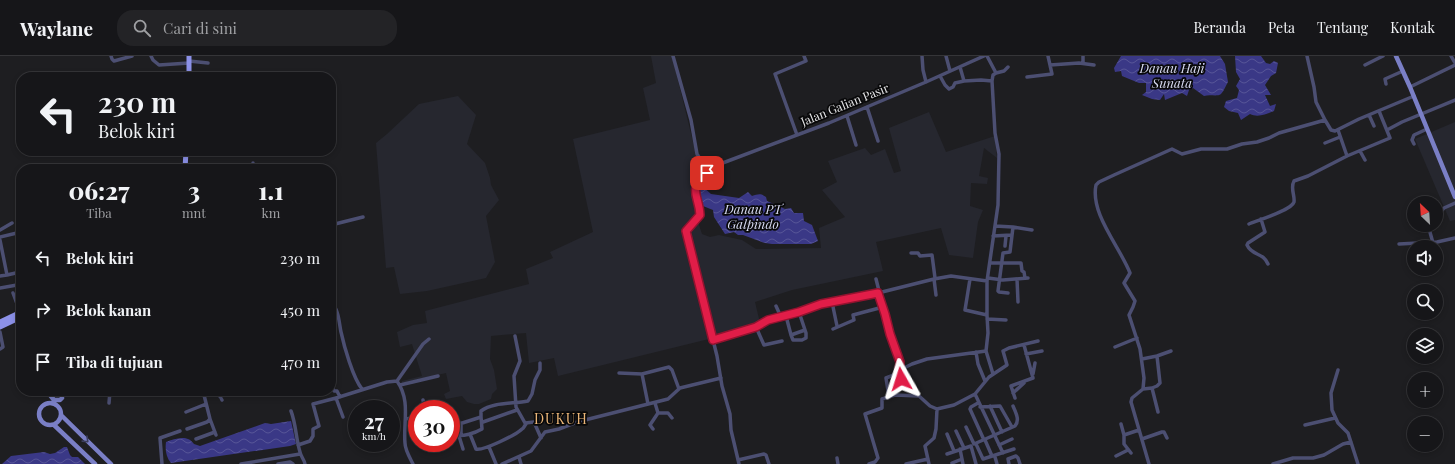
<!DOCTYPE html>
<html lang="id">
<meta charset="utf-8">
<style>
:root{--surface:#161619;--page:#232326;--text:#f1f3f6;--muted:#9e9fa2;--line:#353538}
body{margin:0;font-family:"Playfair Display",serif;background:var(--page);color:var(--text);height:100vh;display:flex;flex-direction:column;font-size:15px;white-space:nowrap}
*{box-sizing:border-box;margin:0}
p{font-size:13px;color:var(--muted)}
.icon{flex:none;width:22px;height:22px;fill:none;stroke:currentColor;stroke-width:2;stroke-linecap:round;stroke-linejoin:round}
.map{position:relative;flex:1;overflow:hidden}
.drawer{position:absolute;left:16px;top:108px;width:320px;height:232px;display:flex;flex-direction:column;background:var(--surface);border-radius:16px;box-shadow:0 2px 6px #0003,0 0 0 1px var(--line)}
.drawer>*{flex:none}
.top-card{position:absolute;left:16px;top:16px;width:320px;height:84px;border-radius:16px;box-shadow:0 2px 6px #0003,0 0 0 1px var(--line);background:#161619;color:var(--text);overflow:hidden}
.needle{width:26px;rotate:335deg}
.buttons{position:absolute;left:1407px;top:140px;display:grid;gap:8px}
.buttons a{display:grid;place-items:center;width:36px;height:36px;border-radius:50%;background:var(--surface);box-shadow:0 2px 6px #0003,0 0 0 1px var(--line);font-size:20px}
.speed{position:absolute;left:348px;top:344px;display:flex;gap:8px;font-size:20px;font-weight:700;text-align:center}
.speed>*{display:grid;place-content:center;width:52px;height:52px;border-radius:50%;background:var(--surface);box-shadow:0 2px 6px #0003,0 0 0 1px var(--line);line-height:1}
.speed small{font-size:10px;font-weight:400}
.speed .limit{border:6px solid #d22;background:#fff;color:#111}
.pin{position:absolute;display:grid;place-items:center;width:34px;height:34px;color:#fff;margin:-17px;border-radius:8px;box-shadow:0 2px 6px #0006}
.me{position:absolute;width:44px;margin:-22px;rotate:354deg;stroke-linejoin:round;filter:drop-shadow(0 0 3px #0008)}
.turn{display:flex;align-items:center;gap:14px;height:84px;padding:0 16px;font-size:18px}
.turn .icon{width:52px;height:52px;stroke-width:2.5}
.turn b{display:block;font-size:28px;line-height:34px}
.eta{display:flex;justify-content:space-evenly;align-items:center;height:68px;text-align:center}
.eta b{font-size:24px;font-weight:800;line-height:28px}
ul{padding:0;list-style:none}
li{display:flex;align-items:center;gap:12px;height:52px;padding:0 16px}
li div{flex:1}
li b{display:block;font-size:15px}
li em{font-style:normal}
header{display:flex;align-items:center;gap:24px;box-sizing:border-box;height:56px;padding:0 20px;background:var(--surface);border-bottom:1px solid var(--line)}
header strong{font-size:19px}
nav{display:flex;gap:22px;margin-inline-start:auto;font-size:14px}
.search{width:280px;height:36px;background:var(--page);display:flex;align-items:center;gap:10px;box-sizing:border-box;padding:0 14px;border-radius:16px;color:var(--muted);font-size:15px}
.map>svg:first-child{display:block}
.built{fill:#26272f}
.water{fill:url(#water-waves)}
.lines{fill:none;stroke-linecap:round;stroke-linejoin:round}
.minor{stroke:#4c4f72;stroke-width:3.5}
.major{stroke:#7a7fc6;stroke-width:4.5}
.highway{stroke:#8c91e8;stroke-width:5}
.oneway{stroke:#3b3e5e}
.route-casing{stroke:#92132f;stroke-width:10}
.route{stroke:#e11d48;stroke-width:7}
.labels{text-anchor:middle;stroke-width:3.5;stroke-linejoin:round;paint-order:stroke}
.street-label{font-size:12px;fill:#e5e5e7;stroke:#080809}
.water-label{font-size:13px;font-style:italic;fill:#d7daf1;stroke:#080809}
.quarter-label{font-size:14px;letter-spacing:1px;fill:#ebb678;stroke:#080809}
</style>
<header>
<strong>Waylane</strong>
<div class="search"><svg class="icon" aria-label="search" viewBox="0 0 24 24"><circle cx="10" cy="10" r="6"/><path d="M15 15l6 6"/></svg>Cari di sini</div>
<nav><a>Beranda</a><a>Peta</a><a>Tentang</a><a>Kontak</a></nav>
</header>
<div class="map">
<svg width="1455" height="408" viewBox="0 0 1455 408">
<defs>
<pattern id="water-waves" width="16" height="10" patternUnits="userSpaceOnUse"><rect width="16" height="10" fill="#3a3886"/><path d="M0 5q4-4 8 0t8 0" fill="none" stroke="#565597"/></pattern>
</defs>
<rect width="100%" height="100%" fill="#1e1e21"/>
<path class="built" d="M651 0H672L695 94 702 108 707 114 698 124 693 136V142L699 157 697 163 702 178 710 181 719 179 742 184 756 193 821 192 819 172 845 161 822 134 837 126 828 105 865 92 871 99 885 93 894 117 901 115 889 72 929 56 946 96 995 80 997 102 984 92 979 120 988 122 987 128 971 127 970 150 983 154 978 166 973 202 949 199 941 172 876 186 883 215 792 234 755 246 760 267 709 283 558 320 554 302 529 307 526 277 491 280 490 303 494 314 497 333 492 338 491 343 479 348H474L467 346 462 340 446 343 444 338 450 335 446 317 402 327V325L422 320 412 288 400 291 397 276 413 269 427 267 425 255 529 228 526 213 553 202 550 196 593 176 573 83 650 64 643 32 656 27Z
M458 40 476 59 467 88 485 107 490 122 491 129 499 144 486 160 495 206 486 222 427 235 400 238 394 211 386 212 376 87 387 78 419 48Z
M1455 66V164L1450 165 1415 83Z"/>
<path class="water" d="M1121 0H1220L1225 8 1228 26C1226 29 1224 35 1221 38 1217 41 1210 38 1204 40L1193 32 1189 34 1187 40 1182 37 1165 44 1164 38 1160 44 1152 43 1142 39 1146 36V27H1139L1122 20 1121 15 1115 16 1114 12Z
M1235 0H1261L1266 7 1270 8 1274 5 1278 7 1276 17 1271 20 1265 29 1271 39H1265L1270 50 1276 48 1274 55C1266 58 1258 62 1250 58L1241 64 1238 57 1229 55 1224 51 1226 45 1237 42 1239 34 1236 30 1240 23 1236 16Z
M701 129 711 138 739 142 748 136 752 140C758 138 761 137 766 141L767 145 785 153 791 152 794 157H803L804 165 812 169 818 185 811 188H772L765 187 743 179H738L734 176 725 178 714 161 713 154 703 150 699 133Z
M291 365 296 388 290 390 171 407C166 401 165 394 166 386 175 383 187 378 194 388L200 390 265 367 271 368Z
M64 391H67L70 399 72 401H78L85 408H2L11 400 44 396 50 398 55 397Z"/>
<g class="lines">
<path class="minor" d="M111 0 112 3 114 5 132 0
M151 0 153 4 159 9 189 7
M673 0 691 64 697 98 704 109 712 112
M922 0 923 14 926 26
M946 0 950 15
M987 0 996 17 993 19 992 25 995 77 999 98 998 149 987 225V259L988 277 986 295 993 318
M1307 0 1314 31 1316 46 1325 64
M1451 0 1455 7
M189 5 208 7
M1083 7V0
M1050 9 1079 7 1094 9
M1365 9 1383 0
M960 11 964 25 981 24 992 25
M996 17 1004 15 1008 11
M940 20 945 29 949 33 953 31 955 27 964 25
M1027 21 1052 18 1048 0
M1386 28 1385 23 1403 15
M1410 31 1455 9
M867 51 878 85
M1369 59 1374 70
M847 60 856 89
M1338 74 1347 100
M1387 74 1402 66 1455 44
M797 79 775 18 806 5 804 0
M1325 87 1340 81
M1414 88 1412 84 1414 79 1427 73
M1360 95 1365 104
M253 107V113
M1436 160 1440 157 1444 152 1455 147
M1261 163 1265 176 1248 187 1247 189C1252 200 1263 196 1268 208
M1249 168C1256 165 1292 154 1294 146 1295 139 1290 132 1294 125L1308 120 1347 100 1390 82 1379 55
M331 169 363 161
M1428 169 1433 187
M995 170 1013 171
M0 174 12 167
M993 180 1011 179
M0 181 21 176
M0 184 7 219 0 220
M1399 188 1437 186 1455 182
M1005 190 1006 180
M911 197H918L920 200 932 199 935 222
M990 207H1021L1022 215 1024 216 1025 222
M7 219 20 216
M988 222 1003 224 1028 222
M876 223 890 278 900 306 899 317 886 322 889 341
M934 223 936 239
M970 223 965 254 987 259
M1017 223 1018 246
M0 232 17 229 18 230 21 237
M13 237 20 256
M1008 237 999 236 998 235 1003 197 1010 196 1013 171 1032 174
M832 246 837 270
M331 247C339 253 339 267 341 276 344 290 353 322 362 333
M776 250 781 261
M799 256 806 277V282L802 284H793L791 279 805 274
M786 260 791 279
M16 263 20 280
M987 263 1006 264
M756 271 764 289 782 285
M833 273 854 264 853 259 883 251
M0 276 3 291 0 293
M515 280 520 305 514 320 516 351 525 367 534 366 541 382
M713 284 756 271 769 264 799 256 821 248 878 237 934 223 951 220 987 225
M1115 291 1137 282
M976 296 978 308 985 325
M1026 298 1042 295
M1142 303 1157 300 1171 295
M900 314 912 308 927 303 986 295
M1338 314 1331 337 1332 354 1338 367 1348 377 1358 408
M619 317 642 318 669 311 672 314 679 333
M899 317 903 327
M642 318 648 348
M1033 318 1035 307
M397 325C411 345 403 366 405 387 405 394 410 402 413 408
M397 325 423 288 429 283
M331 327 334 335H337L340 341
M400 329 438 320
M1152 332 1157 330 1160 327 1157 300
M1143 333 1152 332 1158 356
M204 336C212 335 219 336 222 344
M1013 337 1024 327
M975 338 1003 397
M1015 342 1011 330 1033 322 1024 289
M423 344 425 353
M109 347 110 335
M978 347 971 351 970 353 984 384
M424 350 436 347
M990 350 1002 376
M980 351 1000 350 1012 371
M291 355C296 368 296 383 300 396 301 401 304 403 305 408
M186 356 206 348
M658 357H668L672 362
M343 361 336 342 387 326 397 325
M210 363 216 379
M406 363 417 361
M483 366 517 354
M461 367V379
M1121 368 1124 379 1139 374
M451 369 453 370 481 361V355C493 346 513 348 528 345L532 338 535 324 540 314V307
M452 369 455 379C463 381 475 377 482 373L481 361
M1305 369 1335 362
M966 371 974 388 1015 370C1020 364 1016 357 1013 350
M187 373 207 366 210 363 203 335
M653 373 650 369 658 357 655 347
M956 375 964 392
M470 378 476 393C483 395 516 379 522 373 524 372 524 370 526 368
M947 378 954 395
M1124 379V388L1131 397
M459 380 463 393
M196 383 215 376
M1142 383 1162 376H1164L1167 382
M985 384 992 400
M976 388 983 403 1014 393
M298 389 310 385 313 380V373L319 370 313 348 336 342
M999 389 1012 383
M489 391 496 408
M960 393 963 408
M947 398 971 390 976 408
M1116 400 1128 394
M519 401 521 408
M995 401 997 408
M837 402 838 408
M738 404 764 398 766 399 769 408
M952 407 962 403
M162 408 160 382 180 375
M241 408 300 398
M278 408 290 406 293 408
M502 408 531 395 545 376 559 373 577 366 668 343 680 332 721 322
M739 408 731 374 730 358 722 330 717 300 686 175 700 159C700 152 697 146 695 140 692 125 709 114 720 108L829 67 926 26 984 0
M869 408 875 406 878 402 865 358 882 352V343L895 339 919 340 930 350 937 353
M906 408 928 403
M929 408 925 390 934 382 936 373 937 353 954 349 975 338 989 321 1007 309 1003 295 1009 292 1038 285
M1009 408 1008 403 1016 400 1018 402 1020 408
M1149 408 1131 346 1132 342 1143 333 1144 322 1140 293 1129 259 1133 251 1135 245 1124 227 1130 217C1120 191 1090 158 1096 129L1099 126 1114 119 1172 93 1182 98 1201 93H1227L1242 88 1257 86 1269 82 1279 77 1325 64 1331 74 1335 75 1359 63 1414 40
M1273 408 1293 402H1313L1324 399 1343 388 1351 386"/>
<path class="major" d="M1396 0 1410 31 1455 141
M50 339 54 344H60L62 342
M39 358a11 11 0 1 1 22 0a11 11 0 1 1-22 0Z
M62 360 111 408
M54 369 95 408"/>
<path class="highway" d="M189 0V21
M185 113 186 95
M0 266 21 256
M0 271 21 261"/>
</g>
<defs><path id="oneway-chevron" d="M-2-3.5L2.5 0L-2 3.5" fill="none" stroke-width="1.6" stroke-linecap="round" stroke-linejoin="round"/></defs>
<use class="oneway" href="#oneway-chevron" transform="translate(86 384) rotate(44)"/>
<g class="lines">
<g class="route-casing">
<path id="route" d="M707 117C687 134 699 139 700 159L686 175 713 284 756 271 768 264 799 256 821 248 878 237 885 258 890 278 900 306 899 317 901 323"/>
</g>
<use href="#route" class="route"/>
</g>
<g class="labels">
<g class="street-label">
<text transform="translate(845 49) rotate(-22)" y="4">Jalan Galian Pasir</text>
</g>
<g class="water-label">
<text x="1172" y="17">Danau Haji<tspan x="1172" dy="15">Sunata</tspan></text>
<text x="753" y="158">Danau PT<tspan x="753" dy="15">Galpindo</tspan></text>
</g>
<g class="quarter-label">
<text x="561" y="368">DUKUH</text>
</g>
</g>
</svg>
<div class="buttons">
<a><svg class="needle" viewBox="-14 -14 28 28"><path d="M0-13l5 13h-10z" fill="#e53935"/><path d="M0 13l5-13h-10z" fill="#9e9fa2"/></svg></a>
<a><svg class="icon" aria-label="sound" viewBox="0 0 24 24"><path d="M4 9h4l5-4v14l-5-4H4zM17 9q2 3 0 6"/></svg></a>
<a><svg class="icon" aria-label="search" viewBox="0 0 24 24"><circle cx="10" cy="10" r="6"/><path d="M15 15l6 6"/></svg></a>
<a><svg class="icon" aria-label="layers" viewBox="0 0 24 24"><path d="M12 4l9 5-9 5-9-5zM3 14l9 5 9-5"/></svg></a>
<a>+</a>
<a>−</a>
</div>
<div class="speed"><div>27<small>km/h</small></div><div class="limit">30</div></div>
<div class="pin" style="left:707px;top:117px;background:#d93025"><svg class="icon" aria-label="arrive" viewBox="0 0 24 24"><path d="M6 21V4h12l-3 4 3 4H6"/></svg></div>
<svg class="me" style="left:901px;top:323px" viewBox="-20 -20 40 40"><path d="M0-17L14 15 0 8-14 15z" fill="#e11d48" stroke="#fff" stroke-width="4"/></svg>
<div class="top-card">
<div class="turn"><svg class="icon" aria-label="left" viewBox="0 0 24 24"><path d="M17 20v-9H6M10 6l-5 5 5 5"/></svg><div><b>230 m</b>Belok kiri</div></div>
</div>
<section class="drawer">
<div class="eta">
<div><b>06:27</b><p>Tiba</p></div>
<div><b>3</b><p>mnt</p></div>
<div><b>1.1</b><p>km</p></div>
</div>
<ul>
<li><svg class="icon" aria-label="left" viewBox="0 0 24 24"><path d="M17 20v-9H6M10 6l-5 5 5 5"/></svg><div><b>Belok kiri</b></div><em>230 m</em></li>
<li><svg class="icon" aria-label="right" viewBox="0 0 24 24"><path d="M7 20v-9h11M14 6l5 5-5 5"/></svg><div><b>Belok kanan</b></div><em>450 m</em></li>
<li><svg class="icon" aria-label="arrive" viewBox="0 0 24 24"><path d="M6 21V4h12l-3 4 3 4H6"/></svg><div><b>Tiba di tujuan</b></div><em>470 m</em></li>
</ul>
</section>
</div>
